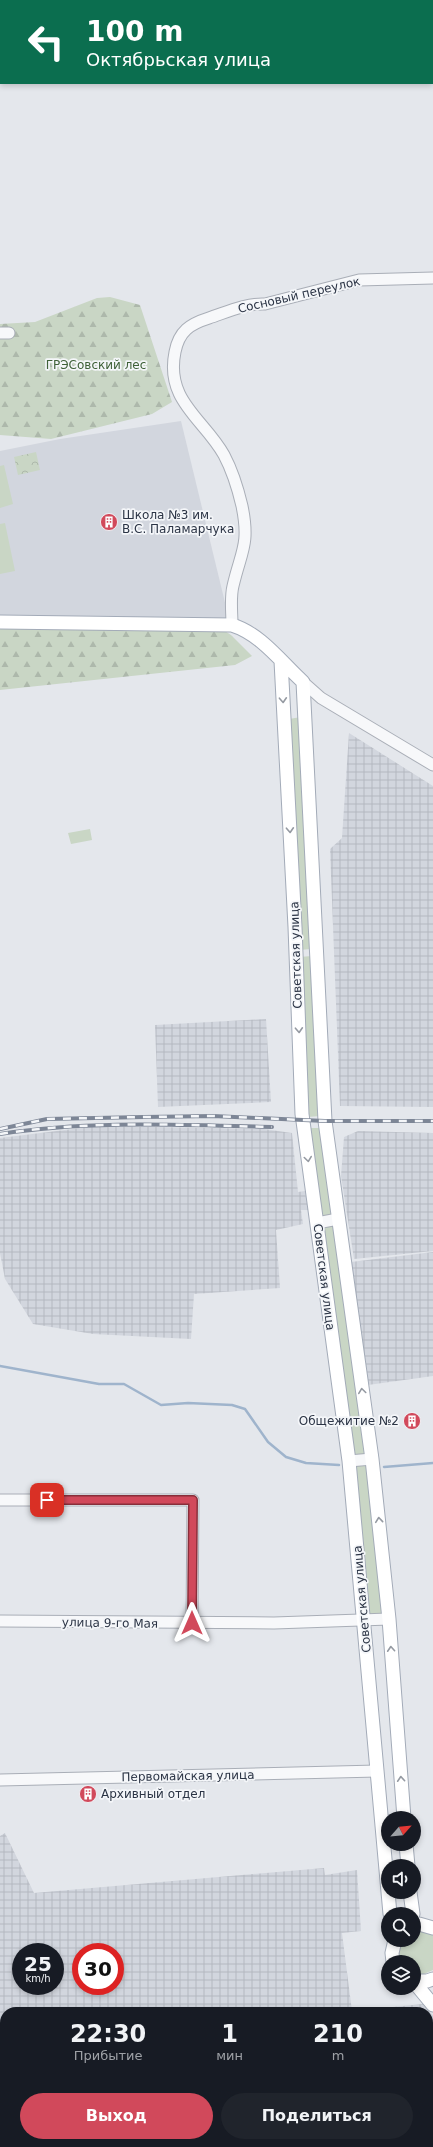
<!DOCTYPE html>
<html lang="ru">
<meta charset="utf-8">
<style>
:root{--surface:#171b24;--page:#20242c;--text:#f1f3f6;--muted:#9ea1a6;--accent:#d1495b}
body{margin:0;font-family:"DejaVu Sans",sans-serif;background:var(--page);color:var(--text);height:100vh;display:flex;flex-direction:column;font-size:15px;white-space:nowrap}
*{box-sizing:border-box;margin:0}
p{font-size:13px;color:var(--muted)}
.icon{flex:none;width:22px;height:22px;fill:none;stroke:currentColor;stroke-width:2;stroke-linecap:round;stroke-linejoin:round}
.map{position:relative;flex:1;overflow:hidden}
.side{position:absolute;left:0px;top:2007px;width:433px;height:140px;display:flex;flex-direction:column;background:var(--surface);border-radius:16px 16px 0 0;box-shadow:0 2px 6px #0003}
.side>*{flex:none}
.banner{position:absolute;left:0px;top:0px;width:433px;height:84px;box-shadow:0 2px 6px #0003;background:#0b6e4f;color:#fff;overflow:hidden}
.needle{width:26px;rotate:63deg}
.buttons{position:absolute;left:381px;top:1811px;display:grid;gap:8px}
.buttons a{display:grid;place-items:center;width:40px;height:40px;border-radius:50%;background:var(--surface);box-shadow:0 2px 6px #0003;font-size:20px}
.speed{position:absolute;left:12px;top:1943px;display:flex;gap:8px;font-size:20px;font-weight:700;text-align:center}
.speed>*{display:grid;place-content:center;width:52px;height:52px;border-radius:50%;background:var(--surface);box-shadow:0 2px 6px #0003;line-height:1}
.speed small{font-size:10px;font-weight:400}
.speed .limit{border:6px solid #d22;background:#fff;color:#111}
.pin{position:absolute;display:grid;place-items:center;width:34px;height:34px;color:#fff;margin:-17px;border-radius:8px;box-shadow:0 2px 6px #0006}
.me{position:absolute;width:44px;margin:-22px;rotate:0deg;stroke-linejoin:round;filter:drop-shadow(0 0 3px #0008)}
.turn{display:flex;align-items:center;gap:14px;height:84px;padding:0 20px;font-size:18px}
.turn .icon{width:52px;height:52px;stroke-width:2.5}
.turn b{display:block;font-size:28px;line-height:34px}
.eta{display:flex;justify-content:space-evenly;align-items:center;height:68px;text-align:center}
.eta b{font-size:24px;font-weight:700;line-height:28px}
.action{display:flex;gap:8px;margin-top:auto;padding:8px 20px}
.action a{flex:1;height:46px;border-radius:24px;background:var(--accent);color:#fff;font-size:16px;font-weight:700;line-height:46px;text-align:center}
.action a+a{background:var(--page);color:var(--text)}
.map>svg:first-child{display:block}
.built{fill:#d2d6de}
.industrial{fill:url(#industrial-grid);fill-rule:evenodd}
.grass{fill:#c9d6c5}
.forest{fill:url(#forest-firs)}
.park{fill:url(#park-crowns)}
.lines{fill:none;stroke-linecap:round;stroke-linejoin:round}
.stream{stroke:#9fb4cc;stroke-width:2.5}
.minor-casing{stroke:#a9aeb7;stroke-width:13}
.major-casing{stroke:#a3abb8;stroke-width:15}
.minor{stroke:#f7f8fa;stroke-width:11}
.major{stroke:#fff;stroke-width:13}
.rail-casing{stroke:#7d8696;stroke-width:4}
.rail{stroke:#f4f6f9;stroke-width:2.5;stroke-dasharray:8;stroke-linecap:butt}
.oneway{stroke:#959aa2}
.route-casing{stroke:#882f3b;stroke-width:10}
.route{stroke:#d1495b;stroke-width:7}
.labels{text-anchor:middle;stroke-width:3.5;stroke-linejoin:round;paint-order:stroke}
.street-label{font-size:12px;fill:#2b3445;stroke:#f4f6f9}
.park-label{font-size:12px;fill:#3f6138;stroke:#f4f6f9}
.poi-label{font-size:12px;fill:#2b3445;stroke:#f4f6f9;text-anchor:start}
</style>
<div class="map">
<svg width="433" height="2147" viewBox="0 0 433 2147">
<defs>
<pattern id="industrial-grid" width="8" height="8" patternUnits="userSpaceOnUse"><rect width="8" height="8" fill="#d2d6de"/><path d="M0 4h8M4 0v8" fill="none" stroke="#b4b8c0"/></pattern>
<pattern id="forest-firs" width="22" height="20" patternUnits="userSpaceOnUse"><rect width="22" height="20" fill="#c9d6c5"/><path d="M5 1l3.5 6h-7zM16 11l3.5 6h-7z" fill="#adb8ab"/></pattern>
<pattern id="park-crowns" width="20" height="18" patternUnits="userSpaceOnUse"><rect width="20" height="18" fill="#c9d6c5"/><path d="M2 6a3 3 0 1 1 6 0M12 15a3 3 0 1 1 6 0" fill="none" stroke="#adb8ab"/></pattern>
</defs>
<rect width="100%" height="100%" fill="#e4e7ec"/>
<path class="built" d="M181 421 229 619 0 617V451L60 439Z"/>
<path class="industrial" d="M349 733 433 786V1107L340 1106 330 849 342 838Z
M266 1019 271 1102 158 1107 155 1025Z
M97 1126 264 1129 292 1133 298 1192 305 1191 308 1210H301L303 1224 276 1230 280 1288 194 1294 191 1339 93 1334 33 1324 5 1279 0 1253V1138Z
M358 1131 433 1133V1251L354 1259 341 1176 344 1137Z
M433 1252V1376L368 1385 351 1262Z
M5 1833 34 1893 324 1868 325 1875 357 1870 361 1931 342 1933 352 2011 423 2004 433 2016V2076H428V2012H5V2098L0 2089V1836ZM21 1952H55V1986H21ZM81 1952H115V1986H81Z
M32 2142H415L414 2147H35Z"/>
<path class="grass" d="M4 465 13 504 0 508V466Z
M5 523 15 571 0 574V524Z
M301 717 311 949 299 950 289 719Z
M90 829 92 840 71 844 68 833Z
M312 956 320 1116 308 1117 299 957Z
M309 1128H321L333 1216 319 1219Z
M334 1224 367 1457 353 1459 321 1226Z
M369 1463 384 1615 367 1617 353 1464Z
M420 1930 433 1935V1970L424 1974H414V1962H400C396 1954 398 1948 401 1940H414V1931Z"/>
<path class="forest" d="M110 297 140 305 172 402 152 414 51 439 0 435V324L35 322 97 298Z
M0 618 211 622 231 635 252 656 235 665 0 690Z"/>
<path class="park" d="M36 452 40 470 18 475 14 457Z"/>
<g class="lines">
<path class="stream" d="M0 1366 99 1384H124L161 1405 188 1403 232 1405 245 1409 268 1442 286 1457 306 1463 339 1465
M384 1467 433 1463"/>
<g class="minor-casing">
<path id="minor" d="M0 333H9
M232 625C232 612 230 598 233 586 241 551 250 545 242 506 238 489 232 470 224 455 204 419 165 401 175 352 179 331 190 324 209 318 227 312 246 303 265 304L359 280 433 278
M303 682 321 698 433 765
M317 1223 338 1219
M349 1461 372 1459
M0 1500H193L192 1623
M0 1621 274 1623 389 1619
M0 1780 377 1771"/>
</g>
<g class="major-casing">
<path id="major" d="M0 622 232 625C261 634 281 662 303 682L325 1121 372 1459 389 1619 404 1818
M281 661 295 927 302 1114 349 1461 388 1892
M406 1844 408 1866
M388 1892 390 1914
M410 1892 413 1914
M414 1926 419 1924 433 1928
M393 1962 392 1953 395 1940
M414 1981H427L433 1979
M414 1982 433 2005"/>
</g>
<use href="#minor" class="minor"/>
<use href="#major" class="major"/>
<g class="rail-casing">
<path id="rail" d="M0 1129 47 1119 144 1117 213 1116 325 1121H433
M0 1134C90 1120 181 1125 272 1127
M0 2113 5 2121
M0 2123 5 2132
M11 2142 14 2147"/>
</g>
<use href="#rail" class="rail"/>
</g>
<defs><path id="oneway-chevron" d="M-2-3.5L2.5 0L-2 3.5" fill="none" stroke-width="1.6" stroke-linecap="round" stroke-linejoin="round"/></defs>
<g class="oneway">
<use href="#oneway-chevron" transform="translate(283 700) rotate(87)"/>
<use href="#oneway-chevron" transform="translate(290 830) rotate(87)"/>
<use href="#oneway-chevron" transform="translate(299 1030) rotate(87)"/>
<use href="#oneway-chevron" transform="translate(308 1159) rotate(82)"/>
<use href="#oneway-chevron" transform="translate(362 1391) rotate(-98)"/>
<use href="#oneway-chevron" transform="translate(379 1520) rotate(-96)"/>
<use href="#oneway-chevron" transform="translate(391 1649) rotate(-94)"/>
<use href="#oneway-chevron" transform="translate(401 1779) rotate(-94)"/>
</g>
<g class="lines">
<g class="route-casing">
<path id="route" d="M47 1500H193L192 1623"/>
</g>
<use href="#route" class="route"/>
</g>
<defs>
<g id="building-disc" transform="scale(0.9)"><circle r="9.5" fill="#d1495b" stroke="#f4f6f9"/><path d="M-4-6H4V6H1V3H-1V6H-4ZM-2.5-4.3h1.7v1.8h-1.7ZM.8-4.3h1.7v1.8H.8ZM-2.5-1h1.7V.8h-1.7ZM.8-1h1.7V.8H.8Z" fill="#fff"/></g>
</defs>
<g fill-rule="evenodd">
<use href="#building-disc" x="109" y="522"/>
<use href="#building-disc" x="412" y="1421"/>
<use href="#building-disc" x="88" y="1794"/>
</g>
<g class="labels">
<g class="street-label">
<text transform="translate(299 295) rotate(-13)" y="4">Сосновый переулок</text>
<text transform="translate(296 955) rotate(-92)" y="4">Советская улица</text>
<text transform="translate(324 1277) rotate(83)" y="4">Советская улица</text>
<text transform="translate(362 1599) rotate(-95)" y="4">Советская улица</text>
<text transform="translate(110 1623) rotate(1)" y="4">улица 9-го Мая</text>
<text transform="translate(188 1776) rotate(-1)" y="4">Первомайская улица</text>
</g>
<g class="park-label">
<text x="96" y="369">ГРЭСовский лес</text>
</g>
<g class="poi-label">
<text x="122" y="519">Школа №3 им.<tspan x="122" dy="14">В.С. Паламарчука</tspan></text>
<text x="399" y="1425" text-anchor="end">Общежитие №2</text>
<text x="101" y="1798">Архивный отдел</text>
</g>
</g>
</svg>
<div class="buttons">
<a><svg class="needle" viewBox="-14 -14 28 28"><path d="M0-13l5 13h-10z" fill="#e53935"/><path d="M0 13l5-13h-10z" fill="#9ea1a6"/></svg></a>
<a><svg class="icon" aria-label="sound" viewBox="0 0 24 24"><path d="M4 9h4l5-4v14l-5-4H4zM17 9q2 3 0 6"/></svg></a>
<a><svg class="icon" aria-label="search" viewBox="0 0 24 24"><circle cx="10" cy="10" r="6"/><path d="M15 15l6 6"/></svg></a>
<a><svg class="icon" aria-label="layers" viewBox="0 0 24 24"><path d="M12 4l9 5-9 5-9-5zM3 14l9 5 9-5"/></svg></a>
</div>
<div class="speed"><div>25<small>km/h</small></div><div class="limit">30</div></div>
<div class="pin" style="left:47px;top:1500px;background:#d93025"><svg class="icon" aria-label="arrive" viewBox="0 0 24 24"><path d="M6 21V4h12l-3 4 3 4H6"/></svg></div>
<svg class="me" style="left:192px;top:1623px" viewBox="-20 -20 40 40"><path d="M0-17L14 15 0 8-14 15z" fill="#d1495b" stroke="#fff" stroke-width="4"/></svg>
<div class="banner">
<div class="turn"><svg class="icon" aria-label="left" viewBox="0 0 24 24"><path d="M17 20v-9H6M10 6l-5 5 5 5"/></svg><div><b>100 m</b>Октябрьская улица</div></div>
</div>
<section class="side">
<div class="eta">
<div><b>22:30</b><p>Прибытие</p></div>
<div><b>1</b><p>мин</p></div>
<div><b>210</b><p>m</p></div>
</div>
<div class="action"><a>Выход</a><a>Поделиться</a></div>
</section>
</div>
